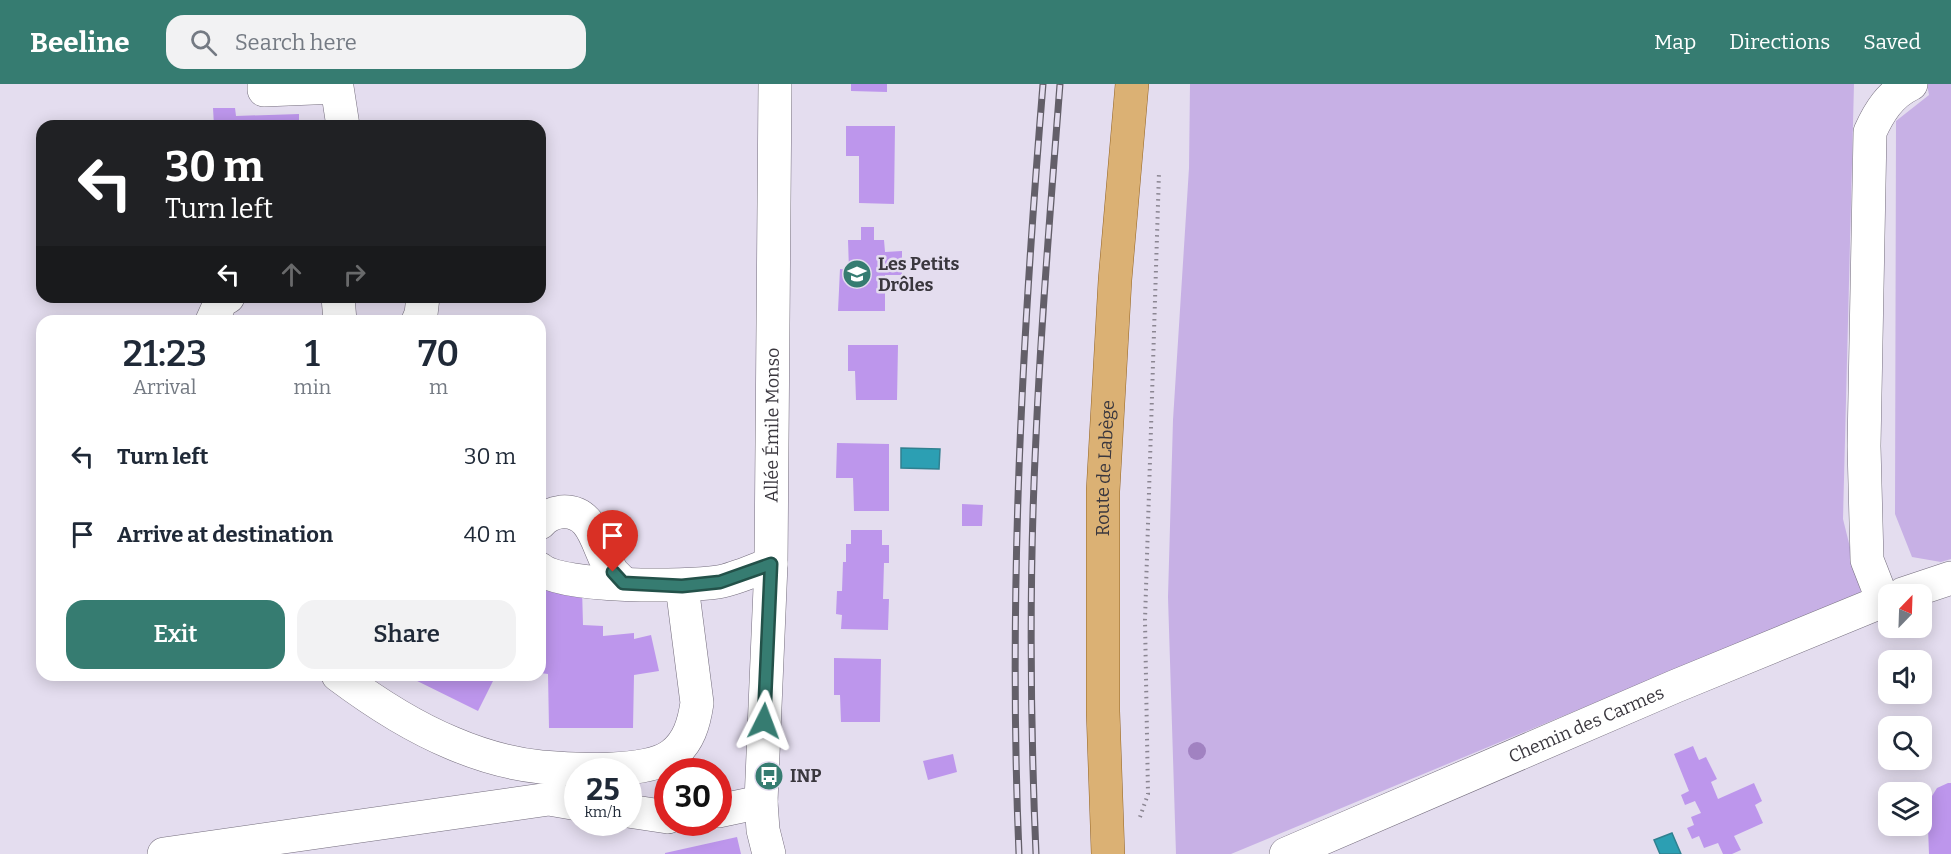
<!DOCTYPE html>
<meta charset="utf-8">
<style>
:root{--surface:#fff;--page:#f2f2f3;--text:#1f2937;--muted:#747a83;--accent:#367c71}
body{margin:0;font-family:Bitter,serif;background:var(--page);color:var(--text);height:100vh;display:flex;flex-direction:column;font-size:22px;white-space:nowrap}
*{box-sizing:border-box;margin:0}
p{font-size:20px;color:var(--muted)}
.icon{flex:none;width:33px;height:33px;fill:none;stroke:currentColor;stroke-width:2;stroke-linecap:round;stroke-linejoin:round}
.map{position:relative;flex:1;overflow:hidden}
.details{position:absolute;left:36px;top:231px;width:510px;height:366px;display:flex;flex-direction:column;background:var(--surface);border-radius:18px;box-shadow:0 3px 15px #0003}
.details>*{flex:none}
.top-card{position:absolute;left:36px;top:36px;width:510px;height:183px;border-radius:18px;box-shadow:0 3px 15px #0003;background:#202124;color:#fff;overflow:hidden}
.needle{width:39px;rotate:23deg}
.controls{position:absolute;left:1878px;top:500px;display:grid;gap:12px}
.controls a{display:grid;place-items:center;width:54px;height:54px;border-radius:12px;background:var(--surface);box-shadow:0 3px 15px #0003;font-size:30px}
.speed{position:absolute;left:564px;top:674px;display:flex;gap:12px;font-size:30px;font-weight:700;text-align:center}
.speed>*{display:grid;place-content:center;width:78px;height:78px;border-radius:50%;background:var(--surface);box-shadow:0 3px 15px #0003;line-height:1}
.speed small{font-size:15px;font-weight:400}
.speed .limit{border:9px solid #d22;background:#fff;color:#111}
.pin{position:absolute;display:grid;place-items:center;width:51px;height:51px;color:#fff;margin:-62px -26px;border-radius:50% 50% 50% 0;rotate:-45deg;box-shadow:0 0 6px #0007}
.pin .icon{rotate:45deg}
.me{position:absolute;width:66px;margin:-33px;rotate:3deg;stroke-linejoin:round;filter:drop-shadow(0 0 4px #0008)}
.turn{display:flex;align-items:center;gap:21px;height:126px;padding:0 30px;font-size:27px}
.turn .icon{width:78px;height:78px;stroke-width:2.5}
.turn b{display:block;font-size:42px;line-height:51px}
.lanes{display:flex;align-items:center;height:57px;padding:0 30px;background:#0003;justify-content:center;gap:30px;direction:ltr}
.lanes .off{opacity:.35}
.eta{display:flex;justify-content:space-evenly;align-items:center;height:102px;text-align:center}
.eta b{font-size:36px;font-weight:600;line-height:42px}
.cta{display:flex;gap:12px;margin-top:auto;padding:12px 30px}
.cta a{flex:1;height:69px;border-radius:18px;background:var(--accent);color:#fff;font-size:24px;font-weight:600;line-height:69px;text-align:center}
.cta a+a{background:var(--page);color:var(--text)}
ul{padding:0;list-style:none}
li{display:flex;align-items:center;gap:18px;height:78px;padding:0 30px}
li div{flex:1}
li b{display:block;font-size:22px}
li em{font-style:normal}
header{display:flex;align-items:center;gap:36px;box-sizing:border-box;height:84px;padding:0 30px;background:var(--accent);color:#fff}
header strong{font-size:28px}
nav{display:flex;gap:33px;margin-inline-start:auto;font-size:21px}
.search{width:420px;height:54px;background:var(--page);display:flex;align-items:center;gap:15px;box-sizing:border-box;padding:0 21px;border-radius:18px;color:var(--muted);font-size:22px}
.map>svg:first-child{display:block}
.green{fill:#c7b0e5}
.water{fill:#2c9fb3;stroke:#308090;stroke-width:1.5}
.building{fill:#bd96ec}
.lines{fill:none;stroke-linecap:round;stroke-linejoin:round}
.minor-casing{stroke:#746d7d;stroke-width:34}
.major-casing{stroke:#936425;stroke-width:34}
.path{stroke:#8b8692;stroke-width:4;stroke-dasharray:1.5 4.5;stroke-linecap:butt}
.minor{stroke:#fff;stroke-width:33}
.major{stroke:#dbb174;stroke-width:33}
.rail-casing{stroke:#635f69;stroke-width:7}
.rail{stroke:#e4ddef;stroke-width:4.5;stroke-dasharray:14;stroke-linecap:butt}
.tree{fill:#a182c1}
.route-casing{stroke:#235149;stroke-width:15}
.route{stroke:#367c71;stroke-width:10}
.labels{text-anchor:middle;stroke-width:5;stroke-linejoin:round;paint-order:stroke}
.poi-label{font-size:18px;font-weight:bold;fill:#3a373e;stroke:#e4ddef;text-anchor:start}
.street-label{font-size:18px;fill:#3a373e;stroke:#e4ddef}
</style>
<header>
<strong>Beeline</strong>
<div class="search"><svg class="icon" aria-label="search" viewBox="0 0 24 24"><circle cx="10" cy="10" r="6"/><path d="M15 15l6 6"/></svg>Search here</div>
<nav><a>Map</a><a>Directions</a><a>Saved</a></nav>
</header>
<div class="map">
<svg width="1951" height="770" viewBox="0 0 1951 770">
<rect width="100%" height="100%" fill="#e4ddef"/>
<path class="green" d="M1190 0H1854L1843 435 1861 508 1231 770H1176L1168 513 1173 336 1189 84Z
M1927 0H1951V475L1941 478 1912 473 1895 430 1896 37 1929 11Z"/>
<path class="water" d="M901 364 940 365 939 385 901 384Z
M1672 749 1681 770H1660L1654 756Z"/>
<path class="building" d="M851 0H887V8L851 7Z
M213 24H235L236 32 299 30V42H214Z
M846 42H895L894 120 859 119V72H846Z
M861 143H874V156H884L885 168 902 167V191H885V227H838L840 185 849 186 848 156H861Z
M848 261H898L897 316H856L855 287H848Z
M837 359 889 360V427H854L853 394H836Z
M962 420 983 421 982 442H962Z
M851 446H882V461H889V479H884L883 515H889L888 546 841 545 842 531 836 530 837 507H842L843 478H846V460H851Z
M540 499 582 504 583 541 603 542V552L634 549V555L651 551 659 587 634 591 633 644H549L548 590 540 589Z
M834 574 881 575 880 638H841L840 611H834Z
M405 591H496L478 627Z
M1693 662 1699 676 1706 673 1717 695 1711 698 1718 715 1754 699 1762 717 1755 721 1763 739 1734 752 1741 766 1732 770H1723L1718 759 1704 764 1699 752 1692 755 1687 744 1694 741 1691 733 1701 729 1695 717 1685 721 1681 711 1689 707 1674 670Z
M953 670 957 688 928 696 923 677Z
M1948 699H1951V770H1929L1927 717H1932V712L1937 704Z
M737 753 741 770H665V769Z"/>
<g class="lines">
<g class="minor-casing">
<g id="minor">
<path d="M264 0V6L337 3 343 42"/>
<path d="M338 213 340 237"/>
<path d="M212 237 221 217 228 213"/>
<path d="M418 237 421 230 423 213"/>
<path d="M540 439C545 433 553 429 561 428 596 425 597 467 613 489 616 492 620 496 623 499"/>
<path d="M540 485C563 504 686 503 718 498 736 495 754 486 771 480"/>
<path d="M1903 510 1951 494"/>
<path d="M1883 517 1867 476 1864 362 1870 48C1879 28 1890 10 1911 0"/>
<path d="M338 591C374 618 411 642 452 659 480 671 512 680 541 683 572 686 647 690 672 671 689 658 694 639 697 619L682 502"/>
<path d="M628 727 668 733"/>
<path d="M718 727 761 718"/>
<path d="M164 770 549 715 578 720"/>
<path id="s1" d="M769 770 763 746 761 718 771 480 775 0"/>
<path id="s2" d="M1286 770 1676 602 1888 515"/>
</g>
</g>
<g class="major-casing">
<g id="major">
<path id="s3" d="M1108 770 1103 627V407L1115 196 1132 0"/>
</g>
</g>
<path class="path" d="M1140 733 1148 710 1145 536 1159 88"/>
<use href="#minor" class="minor"/>
<use href="#major" class="major"/>
<g class="rail-casing">
<path id="rail" d="M1019 770C1008 513 1022 256 1043 0
M1036 770C1030 631 1029 492 1036 353 1041 235 1051 118 1060 0"/>
</g>
<use href="#rail" class="rail"/>
</g>
<circle class="tree" cx="1197" cy="667" r="9"/>
<g class="lines">
<g class="route-casing">
<path id="route" d="M613 488 623 499 682 502 720 498 771 480 764 637"/>
</g>
<use href="#route" class="route"/>
</g>
<defs>
<g id="school-disc" transform="scale(1.5)"><circle r="9.5" fill="#367c71" stroke="#e4ddef"/><path d="M0-5L7-2L0 1L-7-2ZM-4 1L0 2.5L4 1V4Q0 6-4 4Z" fill="#fff"/></g>
<g id="bus-disc" transform="scale(1.5)"><circle r="9.5" fill="#367c71" stroke="#e4ddef"/><path d="M-5-6H5V4H4V6H2V4H-2V6H-4V4H-5ZM-3.5-4V0h7V-4ZM-3.5 1.2v1.5H-2V1.2ZM2 1.2v1.5H3.5V1.2Z" fill="#fff"/></g>
</defs>
<g fill-rule="evenodd">
<use href="#school-disc" x="857" y="190"/>
<use href="#bus-disc" x="769" y="692"/>
</g>
<g class="labels">
<g class="poi-label">
<text x="878" y="186">Les Petits<tspan x="878" dy="21">Drôles</tspan></text>
<text x="790" y="698">INP</text>
</g>
<g class="street-label">
<text dy="6" stroke="none"><textPath href="#s1" startOffset="430">Allée Émile Monso</textPath></text>
<text dy="6" stroke="none"><textPath href="#s3" startOffset="386">Route de Labège</textPath></text>
<text dy="6" stroke="none"><textPath href="#s2" startOffset="327">Chemin des Carmes</textPath></text>
</g>
</g>
</svg>
<div class="controls">
<a><svg class="needle" viewBox="-14 -14 28 28"><path d="M0-13l5 13h-10z" fill="#e53935"/><path d="M0 13l5-13h-10z" fill="#747a83"/></svg></a>
<a><svg class="icon" aria-label="sound" viewBox="0 0 24 24"><path d="M4 9h4l5-4v14l-5-4H4zM17 9q2 3 0 6"/></svg></a>
<a><svg class="icon" aria-label="search" viewBox="0 0 24 24"><circle cx="10" cy="10" r="6"/><path d="M15 15l6 6"/></svg></a>
<a><svg class="icon" aria-label="layers" viewBox="0 0 24 24"><path d="M12 4l9 5-9 5-9-5zM3 14l9 5 9-5"/></svg></a>
</div>
<div class="speed"><div>25<small>km/h</small></div><div class="limit">30</div></div>
<div class="pin" style="left:613px;top:488px;background:#d93025"><svg class="icon" aria-label="arrive" viewBox="0 0 24 24"><path d="M6 21V4h12l-3 4 3 4H6"/></svg></div>
<svg class="me" style="left:764px;top:637px" viewBox="-20 -20 40 40"><path d="M0-17L14 15 0 8-14 15z" fill="#367c71" stroke="#fff" stroke-width="4"/></svg>
<div class="top-card">
<div class="turn"><svg class="icon" aria-label="left" viewBox="0 0 24 24"><path d="M17 20v-9H6M10 6l-5 5 5 5"/></svg><div><b>30 m</b>Turn left</div></div>
<div class="lanes"><svg class="icon" aria-label="left" viewBox="0 0 24 24"><path d="M17 20v-9H6M10 6l-5 5 5 5"/></svg><svg class="icon off" aria-label="ahead" viewBox="0 0 24 24"><path d="M12 20V5M6 11l6-6 6 6"/></svg><svg class="icon off" aria-label="right" viewBox="0 0 24 24"><path d="M7 20v-9h11M14 6l5 5-5 5"/></svg></div>
</div>
<section class="details">
<div class="eta">
<div><b>21:23</b><p>Arrival</p></div>
<div><b>1</b><p>min</p></div>
<div><b>70</b><p>m</p></div>
</div>
<ul>
<li><svg class="icon" aria-label="left" viewBox="0 0 24 24"><path d="M17 20v-9H6M10 6l-5 5 5 5"/></svg><div><b>Turn left</b></div><em>30 m</em></li>
<li><svg class="icon" aria-label="arrive" viewBox="0 0 24 24"><path d="M6 21V4h12l-3 4 3 4H6"/></svg><div><b>Arrive at destination</b></div><em>40 m</em></li>
</ul>
<div class="cta"><a>Exit</a><a>Share</a></div>
</section>
</div>
